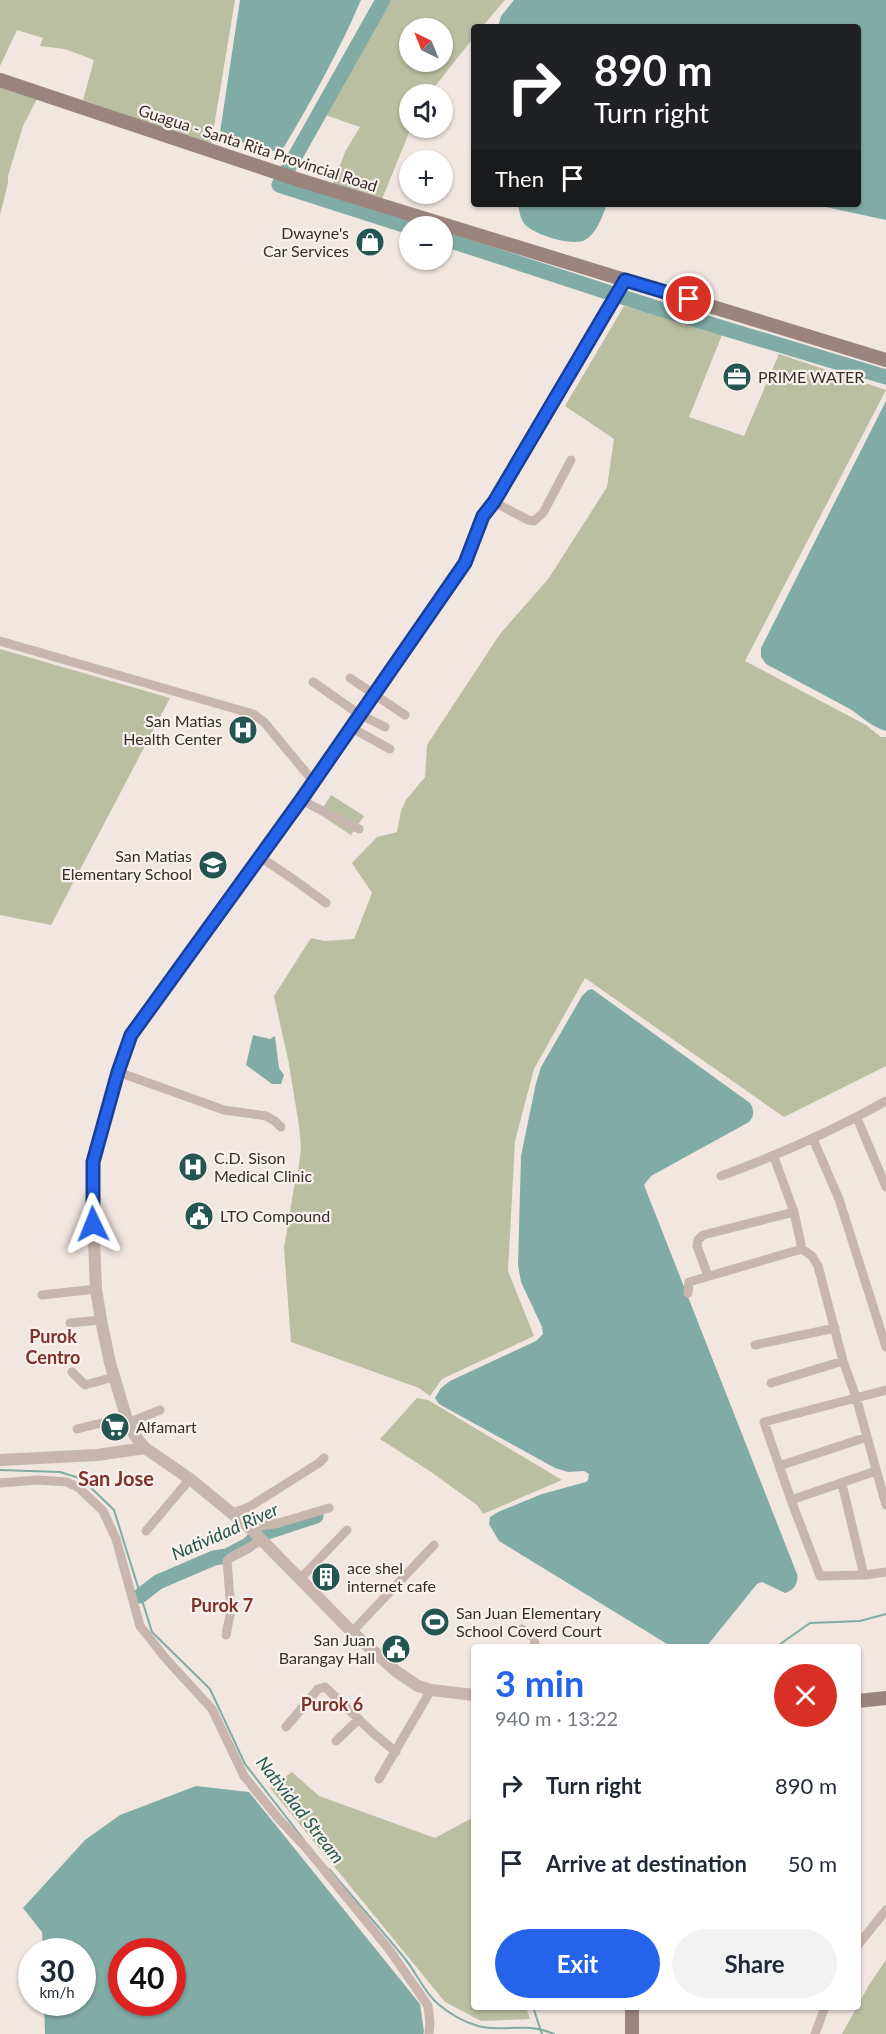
<!DOCTYPE html>
<meta charset="utf-8">
<style>
:root{--surface:#fff;--page:#f2f2f3;--text:#1f2937;--muted:#747a83;--accent:#2563eb}
body{margin:0;font-family:Lato,sans-serif;background:var(--page);color:var(--text);height:100vh;display:flex;flex-direction:column;font-size:22px;white-space:nowrap}
*{box-sizing:border-box;margin:0}
p{font-size:20px;color:var(--muted)}
.icon{flex:none;width:33px;height:33px;fill:none;stroke:currentColor;stroke-width:2;stroke-linecap:round;stroke-linejoin:round}
.map{position:relative;flex:1;overflow:hidden}
.panel{position:absolute;left:471px;top:1644px;width:390px;height:366px;display:flex;flex-direction:column;background:var(--surface);border-radius:6px;box-shadow:0 2px 4px #0004}
.panel>*{flex:none}
.top-card{position:absolute;left:471px;top:24px;width:390px;height:183px;border-radius:6px;box-shadow:0 2px 4px #0004;background:#202124;color:#fff;overflow:hidden}
.needle{width:39px;rotate:317deg}
.controls{position:absolute;left:399px;top:18px;display:grid;gap:12px}
.controls a{display:grid;place-items:center;width:54px;height:54px;border-radius:50%;background:var(--surface);box-shadow:0 2px 4px #0004;font-size:30px}
.speed{position:absolute;left:18px;top:1938px;display:flex;gap:12px;font-size:30px;font-weight:700;text-align:center}
.speed>*{display:grid;place-content:center;width:78px;height:78px;border-radius:50%;background:var(--surface);box-shadow:0 2px 4px #0004;line-height:1}
.speed small{font-size:15px;font-weight:400}
.speed .limit{border:9px solid #d22;background:#fff;color:#111}
.pin{position:absolute;display:grid;place-items:center;width:51px;height:51px;color:#fff;margin:-26px;border:3px solid #fff;border-radius:50%;box-shadow:0 2px 6px #0007}
.me{position:absolute;width:66px;margin:-33px;rotate:358deg;stroke-linejoin:round;filter:drop-shadow(0 0 4px #0008)}
.turn{display:flex;align-items:center;gap:21px;height:126px;padding:0 24px;font-size:27px}
.turn .icon{width:78px;height:78px;stroke-width:2.5}
.turn b{display:block;font-size:42px;line-height:51px}
.then{display:flex;align-items:center;height:57px;padding:0 24px;background:#0003;gap:12px;font-size:22px}
.round{display:grid;place-items:center;flex:none;width:63px;height:63px;border-radius:32px;background:var(--page)}
.headline{display:flex;align-items:center;justify-content:space-between;height:102px;padding:0 24px}
h1{font-size:36px;font-weight:700;line-height:45px;color:var(--accent)}
.primary-button{display:flex;gap:12px;margin-top:auto;padding:12px 24px}
.primary-button a{flex:1;height:69px;border-radius:36px;background:var(--accent);color:#fff;font-size:24px;font-weight:700;line-height:69px;text-align:center}
.primary-button a+a{background:var(--page);color:var(--text)}
ul{padding:0;list-style:none}
li{display:flex;align-items:center;gap:18px;height:78px;padding:0 24px}
li div{flex:1}
li b{display:block;font-size:22px}
li em{font-style:normal}
.map>svg:first-child{display:block}
.green{fill:#babfa1;fill-rule:evenodd}
.water{fill:#81aca6;fill-rule:evenodd}
.lines{fill:none;stroke-linecap:round;stroke-linejoin:round}
.stream{stroke:#81aca6;stroke-width:2}
.river{stroke:#81aca6;stroke-width:15}
.minor{stroke:#c8b5ad;stroke-width:9}
.tertiary{stroke:#c8b5ad;stroke-width:12}
.secondary{stroke:#9c847e;stroke-width:14}
.route-casing{stroke:#184099;stroke-width:15}
.route{stroke:#2563eb;stroke-width:10}
.labels{text-anchor:middle;stroke-width:4.5;stroke-linejoin:round;paint-order:stroke}
.street-label{font-size:16px;fill:#372d2b;stroke:#f9f1ec}
.poi-label{font-size:16px;fill:#372d2b;stroke:#f9f1ec;text-anchor:start}
.neighbourhood-label{font-size:18px;font-weight:bold;fill:#7f312b;stroke:#f9f1ec}
.water-label{font-size:18px;font-style:italic;fill:#245550;stroke:#f9f1ec}
.quarter-label{font-size:20px;font-weight:bold;fill:#7f312b;stroke:#f9f1ec}
</style>
<div class="map">
<svg width="886" height="2034" viewBox="0 0 886 2034">
<rect width="100%" height="100%" fill="#f1e6e0"/>
<path class="green" d="M0 0H235L211 145 83 100 94 60 65 49 40 46 43 38 17 30 0 66Z
M386 0H505L482 27H474V37L429 94H410V128H411L382 199 332 186 345 152 360 127 325 115ZM410 28H442V62H410Z
M0 86 37 99 23 126 8 176V183L0 215Z
M624 306 722 335 689 417 744 436 779 354 886 390 745 661 866 725 881 737H886V1066L784 1117 585 978 534 1069 515 1141 508 1271 534 1336 442 1379 430 1396 419 1388 291 1342 284 1248 295 1181H297L301 1148 299 1126 289 1064 274 996 311 938 325 941 354 939 372 893 352 863 377 837 397 832 401 811 406 800 425 777 427 745 500 634 549 578 607 487 614 439 565 406Z
M0 649 170 698 51 925 0 915Z
M331 795 364 816 351 835 319 814Z
M417 1398 428 1400 562 1480 483 1514 477 1505 431 1472 380 1439Z
M292 1772 319 1796 435 1838 474 1817V2007H526L530 2019 481 2021 445 2002 270 1788Z
M886 1960V2034H842L869 1985Z"/>
<path class="water" d="M240 0H361C339 51 312 100 284 147L277 152 227 138 220 132Z
M514 0H886V220L812 204H858V27H498L501 16Z
M518 204H607C602 217 597 233 585 240 573 247 530 234 523 222 520 217 519 210 518 204Z
M886 401V731C872 727 862 717 850 709 822 694 794 679 766 664L761 657V648Z
M592 989 750 1103C755 1111 754 1116 749 1122L651 1176 644 1185 797 1574C799 1582 794 1591 785 1593L762 1582 757 1584 706 1647H672L499 1541 489 1524 490 1517 498 1512 542 1494 586 1482 588 1480 589 1474 584 1471 568 1472 555 1468 439 1404 435 1398 441 1388 450 1381 536 1341 543 1334 542 1327 521 1282 518 1265 521 1156 536 1083 541 1067 582 996 588 990Z
M253 1035 270 1039 275 1036 279 1068 284 1075 281 1084H272L246 1065Z
M196 1786 249 1792 420 2004 424 2032 423 2034H45L44 2003 82 2002V1952L43 1951 42 1932 23 1908 85 1840 120 1815ZM122 1952H172V2002H122Z"/>
<g class="lines">
<path class="stream" d="M0 1470 60 1472 82 1479 114 1510 152 1632 210 1689 245 1764 304 1840
M776 1647 810 1623 860 1621 886 1614
M329 1869C355 1900 381 1929 406 1960 417 1974 425 1993 438 2004 450 2014 464 2022 478 2026 505 2033 525 2021 554 2034
M533 2007 542 2034"/>
<path class="river" d="M383 0 279 185 410 227
M442 238 650 306 886 377
M140 1596 158 1582 214 1558 227 1556 248 1545 258 1535 316 1516"/>
<path class="minor" d="M494 502 528 520 534 521 543 513 571 460
M0 641 253 714 264 722 313 781
M350 678 405 715
M313 682 359 714 385 727
M350 727 390 749
M301 800 359 829
M260 857 293 879 326 903
M118 1072 224 1110 266 1116 275 1121 281 1127
M857 1118 886 1187
M813 1139 839 1199 886 1347
M774 1157 794 1212 802 1249 812 1256 818 1266 843 1361 856 1397 886 1505
M721 1176C778 1155 833 1131 886 1101
M708 1276 697 1246 698 1240 703 1235 794 1212
M688 1293 689 1282 802 1249
M42 1295 96 1289
M70 1323 101 1320
M755 1345 835 1328
M72 1372 85 1385 114 1377
M771 1383 843 1361
M128 1423 160 1410
M77 1429 126 1417
M779 1466 867 1437
M0 1483 37 1480 67 1482 79 1488 103 1511 116 1539 140 1626 167 1660 212 1709 244 1776 278 1818 307 1849 388 1948 418 1991 428 2006 430 2023 429 2034
M842 1484 864 1575 820 1576 791 1500 764 1422 886 1390
M791 1500 876 1471
M233 1513 249 1507 319 1463 324 1458
M250 1528 279 1523 329 1508
M146 1531 190 1479
M864 1575 886 1572
M300 1579 347 1530
M522 1629 534 1638 535 1647
M352 1632 434 1545
M226 1635 231 1610 227 1561 230 1558 262 1540
M286 1727 318 1689 325 1687 373 1733 396 1752
M336 1741 359 1719
M379 1779 431 1690
M858 1945 886 1910
M815 2034 825 2007"/>
<path class="tertiary" d="M0 1460 97 1455 145 1448
M474 1695 431 1690 418 1686 397 1672 352 1632 250 1528 190 1479 145 1448 135 1436 128 1423 110 1363 101 1320 96 1289 92 1191V1162L118 1072 131 1035 301 800 465 563 483 516 494 502 625 280"/>
<path class="secondary" d="M0 80 299 180 886 360
M858 1701 886 1698
M632 2034V2007"/>
</g>
<g class="lines">
<g class="route-casing">
<path id="route" d="M93 1224V1162L118 1072 131 1035 301 800 465 563 483 516 494 502 625 280 689 299"/>
</g>
<use href="#route" class="route"/>
</g>
<defs>
<g id="shop-disc" transform="scale(1.5)"><circle r="9.5" fill="#245550" stroke="#f9f1ec"/><path d="M-5-2.5h2.3a2.7 3.5 0 0 1 5.4 0H5L5.5 6h-11ZM-1.5-2.5h3a1.5 2.3 0 0 0-3 0Z" fill="#fff"/></g>
<g id="office-disc" transform="scale(1.5)"><circle r="9.5" fill="#245550" stroke="#f9f1ec"/><path d="M-6-3h4V-5.5h4V-3h4V5H-6ZM-1-4.5V-3h2v-1.5ZM-6 0V1H6V0Z" fill="#fff"/></g>
<g id="hospital-disc" transform="scale(1.5)"><circle r="9.5" fill="#245550" stroke="#f9f1ec"/><path d="M-5-5h3v3.5h4V-5h3V5h-3V1.5h-4V5h-3Z" fill="#fff"/></g>
<g id="school-disc" transform="scale(1.5)"><circle r="9.5" fill="#245550" stroke="#f9f1ec"/><path d="M0-5L7-2L0 1L-7-2ZM-4 1L0 2.5L4 1V4Q0 6-4 4Z" fill="#fff"/></g>
<g id="civic-disc" transform="scale(1.5)"><circle r="9.5" fill="#245550" stroke="#f9f1ec"/><path d="M-.6-6.5H3V-4.5H.6V-3L4-1V1h2V6H-6V1h2V-1L-.6-3ZM-1.2 2.5V6h2.4V2.5Z" fill="#fff"/></g>
<g id="supermarket-disc" transform="scale(1.5)"><circle r="9.5" fill="#245550" stroke="#f9f1ec"/><path d="M-6-5.5h2.5l.6 2H6L4.5 2H-2.5L-4.4-4H-6ZM-1.5 3.2a1.3 1.3 0 1 0 .1 0ZM3 3.2a1.3 1.3 0 1 0 .1 0Z" fill="#fff"/></g>
<g id="building-disc" transform="scale(1.5)"><circle r="9.5" fill="#245550" stroke="#f9f1ec"/><path d="M-4-6H4V6H1V3H-1V6H-4ZM-2.5-4.3h1.7v1.8h-1.7ZM.8-4.3h1.7v1.8H.8ZM-2.5-1h1.7V.8h-1.7ZM.8-1h1.7V.8H.8Z" fill="#fff"/></g>
<g id="stadium-disc" transform="scale(1.5)"><circle r="9.5" fill="#245550" stroke="#f9f1ec"/><path d="M0-5a6.5 5 0 1 0 0 10a6.5 5 0 1 0 0-10ZM-3.5-1.8h7v3.6h-7Z" fill="#fff"/></g>
</defs>
<g fill-rule="evenodd">
<use href="#shop-disc" x="370" y="242"/>
<use href="#office-disc" x="737" y="377"/>
<use href="#hospital-disc" x="243" y="730"/>
<use href="#school-disc" x="213" y="865"/>
<use href="#hospital-disc" x="193" y="1167"/>
<use href="#civic-disc" x="199" y="1216"/>
<use href="#supermarket-disc" x="115" y="1427"/>
<use href="#building-disc" x="326" y="1577"/>
<use href="#stadium-disc" x="435" y="1622"/>
<use href="#civic-disc" x="396" y="1649"/>
</g>
<g class="labels">
<g class="street-label">
<text transform="translate(258 148) rotate(18)" y="6">Guagua - Santa Rita Provincial Road</text>
</g>
<g class="poi-label">
<text x="349" y="239" text-anchor="end">Dwayne's<tspan x="349" dy="18">Car Services</tspan></text>
<text x="758" y="383">PRIME WATER</text>
<text x="222" y="727" text-anchor="end">San Matias<tspan x="222" dy="18">Health Center</tspan></text>
<text x="192" y="862" text-anchor="end">San Matias<tspan x="192" dy="18">Elementary School</tspan></text>
<text x="214" y="1164">C.D. Sison<tspan x="214" dy="18">Medical Clinic</tspan></text>
<text x="220" y="1222">LTO Compound</text>
<text x="136" y="1433">Alfamart</text>
<text x="347" y="1574">ace shel<tspan x="347" dy="18">internet cafe</tspan></text>
<text x="456" y="1619">San Juan Elementary<tspan x="456" dy="18">School Coverd Court</tspan></text>
<text x="375" y="1646" text-anchor="end">San Juan<tspan x="375" dy="18">Barangay Hall</tspan></text>
</g>
<g class="neighbourhood-label">
<text x="53" y="1343">Purok<tspan x="53" dy="21">Centro</tspan></text>
<text x="222" y="1612">Purok 7</text>
<text x="332" y="1711">Purok 6</text>
</g>
<g class="water-label">
<text transform="translate(225 1532) rotate(-24)" y="6">Natividad River</text>
<text transform="translate(300 1810) rotate(52)" y="6">Natividad Stream</text>
</g>
<g class="quarter-label">
<text x="116" y="1486">San Jose</text>
</g>
</g>
</svg>
<div class="controls">
<a><svg class="needle" viewBox="-14 -14 28 28"><path d="M0-13l5 13h-10z" fill="#e53935"/><path d="M0 13l5-13h-10z" fill="#747a83"/></svg></a>
<a><svg class="icon" aria-label="sound" viewBox="0 0 24 24"><path d="M4 9h4l5-4v14l-5-4H4zM17 9q2 3 0 6"/></svg></a>
<a>+</a>
<a>−</a>
</div>
<div class="speed"><div>30<small>km/h</small></div><div class="limit">40</div></div>
<div class="pin" style="left:689px;top:299px;background:#d93025"><svg class="icon" aria-label="arrive" viewBox="0 0 24 24"><path d="M6 21V4h12l-3 4 3 4H6"/></svg></div>
<svg class="me" style="left:93px;top:1224px" viewBox="-20 -20 40 40"><path d="M0-17L14 15 0 8-14 15z" fill="#2563eb" stroke="#fff" stroke-width="4"/></svg>
<div class="top-card">
<div class="turn"><svg class="icon" aria-label="right" viewBox="0 0 24 24"><path d="M7 20v-9h11M14 6l5 5-5 5"/></svg><div><b>890 m</b>Turn right</div></div>
<div class="then">Then<svg class="icon" aria-label="arrive" viewBox="0 0 24 24"><path d="M6 21V4h12l-3 4 3 4H6"/></svg></div>
</div>
<section class="panel">
<div class="headline"><div><h1>3 min</h1><p>940 m · 13:22</p></div><a class="round" style="background:#d93025;color:#fff"><svg class="icon" aria-label="close" viewBox="0 0 24 24"><path d="M6 6l12 12M18 6L6 18"/></svg></a></div>
<ul>
<li><svg class="icon" aria-label="right" viewBox="0 0 24 24"><path d="M7 20v-9h11M14 6l5 5-5 5"/></svg><div><b>Turn right</b></div><em>890 m</em></li>
<li><svg class="icon" aria-label="arrive" viewBox="0 0 24 24"><path d="M6 21V4h12l-3 4 3 4H6"/></svg><div><b>Arrive at destination</b></div><em>50 m</em></li>
</ul>
<div class="primary-button"><a>Exit</a><a>Share</a></div>
</section>
</div>
